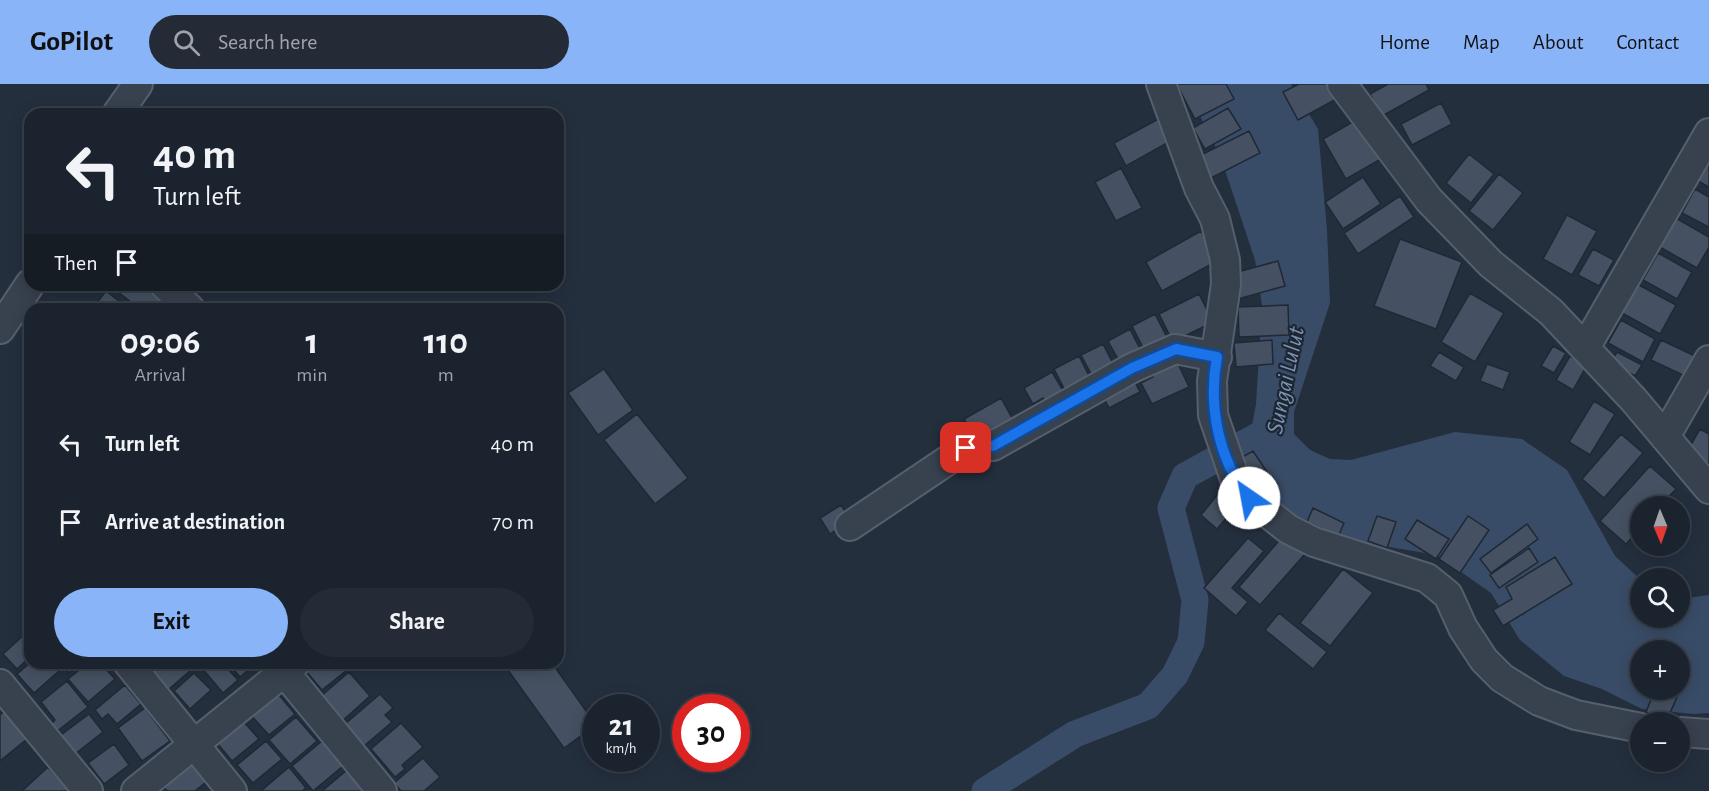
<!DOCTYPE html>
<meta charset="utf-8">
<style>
:root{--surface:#1b232e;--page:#242b36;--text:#f1f3f6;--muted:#a0a4aa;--line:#39404a;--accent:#8ab4f8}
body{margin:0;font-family:"Alegreya Sans",sans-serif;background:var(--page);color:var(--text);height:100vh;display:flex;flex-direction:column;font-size:22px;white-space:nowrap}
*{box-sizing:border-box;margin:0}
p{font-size:20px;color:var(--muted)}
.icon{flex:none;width:33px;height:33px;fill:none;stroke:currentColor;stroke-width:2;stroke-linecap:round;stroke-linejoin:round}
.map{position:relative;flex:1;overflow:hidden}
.panel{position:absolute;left:24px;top:219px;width:540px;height:366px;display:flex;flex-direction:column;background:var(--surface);border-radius:18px;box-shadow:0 3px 15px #0003,0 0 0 2px var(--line)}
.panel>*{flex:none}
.top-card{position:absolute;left:24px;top:24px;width:540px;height:183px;border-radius:18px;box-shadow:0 3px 15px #0003,0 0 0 2px var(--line);background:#1b232e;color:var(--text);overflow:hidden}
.needle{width:39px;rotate:178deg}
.fabs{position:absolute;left:1630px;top:412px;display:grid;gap:12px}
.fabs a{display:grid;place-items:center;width:60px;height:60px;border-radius:50%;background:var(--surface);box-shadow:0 3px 15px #0003,0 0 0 2px var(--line);font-size:30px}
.speed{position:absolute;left:582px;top:610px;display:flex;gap:12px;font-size:30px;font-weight:700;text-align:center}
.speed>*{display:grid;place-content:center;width:78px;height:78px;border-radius:50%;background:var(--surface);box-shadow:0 3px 15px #0003,0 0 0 2px var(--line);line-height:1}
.speed small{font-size:15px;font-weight:400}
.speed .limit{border:9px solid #d22;background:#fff;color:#111}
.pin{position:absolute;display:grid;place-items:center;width:51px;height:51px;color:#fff;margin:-26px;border-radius:12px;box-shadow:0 3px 9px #0006}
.me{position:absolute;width:66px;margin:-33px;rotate:327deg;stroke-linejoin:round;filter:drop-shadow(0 0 4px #0008)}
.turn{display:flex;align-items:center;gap:21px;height:126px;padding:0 30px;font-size:27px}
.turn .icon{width:78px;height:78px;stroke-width:2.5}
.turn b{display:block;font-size:42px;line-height:51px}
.then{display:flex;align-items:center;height:57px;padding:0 30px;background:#0003;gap:12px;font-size:22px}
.eta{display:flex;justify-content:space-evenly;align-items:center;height:102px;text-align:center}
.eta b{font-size:36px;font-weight:700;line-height:42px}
.action{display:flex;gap:12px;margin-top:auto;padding:12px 30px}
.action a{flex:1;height:69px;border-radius:36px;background:var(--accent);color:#111;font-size:24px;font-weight:700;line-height:69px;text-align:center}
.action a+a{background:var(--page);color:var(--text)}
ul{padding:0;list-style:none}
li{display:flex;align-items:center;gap:18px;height:78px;padding:0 30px}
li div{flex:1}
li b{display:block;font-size:22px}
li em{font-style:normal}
header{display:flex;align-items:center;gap:36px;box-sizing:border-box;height:84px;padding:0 30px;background:var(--accent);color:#111}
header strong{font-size:28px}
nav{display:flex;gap:33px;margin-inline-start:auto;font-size:21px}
.search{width:420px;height:54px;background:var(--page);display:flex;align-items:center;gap:15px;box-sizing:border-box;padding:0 21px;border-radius:33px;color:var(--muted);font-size:22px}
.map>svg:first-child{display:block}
.water{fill:#394c67;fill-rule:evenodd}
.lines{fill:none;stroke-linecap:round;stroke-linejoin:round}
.canal{stroke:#394c67;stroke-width:27}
.building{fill:#455162;stroke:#1f2835;stroke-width:1.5}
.minor-casing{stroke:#565f6c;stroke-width:32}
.minor{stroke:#38414e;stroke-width:28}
.route-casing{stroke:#114b97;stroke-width:15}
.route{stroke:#1a73e8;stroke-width:10}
.labels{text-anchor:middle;stroke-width:4.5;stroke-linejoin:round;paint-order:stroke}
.water-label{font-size:24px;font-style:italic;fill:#7c92b1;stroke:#1d2633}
</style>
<header>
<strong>GoPilot</strong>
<div class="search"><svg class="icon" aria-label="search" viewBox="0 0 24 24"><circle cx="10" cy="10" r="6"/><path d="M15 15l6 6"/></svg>Search here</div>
<nav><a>Home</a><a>Map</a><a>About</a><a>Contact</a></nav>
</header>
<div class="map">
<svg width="1709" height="707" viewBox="0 0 1709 707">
<rect width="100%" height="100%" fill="#242f3e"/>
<path class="water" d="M1184 0H1291L1318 45 1327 146 1330 219 1294 328V350L1310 366 1330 375 1351 376 1455 348 1522 355 1567 386 1615 472 1641 496V534H1680V515L1709 511V629L1694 630 1642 625 1602 605 1564 592 1520 556 1491 509 1437 471 1342 455 1297 438 1263 409 1253 388 1248 363 1256 320 1262 221 1255 176 1221 74ZM1641 567H1680V606H1641Z"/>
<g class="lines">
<path class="canal" d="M985 707 1075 650 1148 622 1175 591 1191 558 1195 516 1171 424 1185 392 1274 343"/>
</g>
<path class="building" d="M1179 0H1226L1234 15 1195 35 1177 1Z
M1299 0H1332L1340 13 1298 36 1283 8Z
M1388 0H1426L1429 6 1382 32 1370 10Z
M1441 19 1452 40 1412 61 1401 40Z
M1228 24 1241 45 1205 65 1193 44Z
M1164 32 1176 54 1126 82 1114 59Z
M1358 35 1381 75 1346 95 1323 55Z
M1249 47 1260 69 1211 94 1199 72Z
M1469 70 1494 90 1471 119 1446 99Z
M1709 77V103L1698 97Z
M1121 84 1142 124 1116 137 1095 98Z
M1499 90 1523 109 1493 146 1469 127Z
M1363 93 1381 120 1343 145 1325 118Z
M1695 105 1709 113V143L1682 129Z
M1400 112 1414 133 1358 170 1344 149Z
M1567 131 1597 147 1572 191 1543 175Z
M1674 133 1709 153V163L1697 184 1658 162Z
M1201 147 1217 177 1162 207 1146 178Z
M1400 155 1462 178 1436 245 1374 222Z
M1593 165 1614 176 1599 202 1578 191Z
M1658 169 1692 188 1677 215 1643 196Z
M1278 177 1285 202 1238 215 1230 190Z
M1637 200 1676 221 1660 250 1622 229Z
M109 201H151L167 213 158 225H140Z
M106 207 129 225H92Z
M1470 209 1504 229 1475 278 1441 258Z
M1199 210 1213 238 1173 258 1159 230Z
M1288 221 1289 251 1239 253 1238 223Z
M1155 230 1172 263 1149 275 1132 242Z
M1621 236 1655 255 1643 278 1608 259Z
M1130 245 1145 275 1124 286 1108 257Z
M1272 256 1273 280 1236 283 1234 259Z
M1661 256 1697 273 1687 293 1651 276Z
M1103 260 1118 289 1097 301 1081 271Z
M1553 262 1566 269 1554 289 1541 282Z
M1439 268 1464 283 1456 297 1430 282Z
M1617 268 1642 281 1635 292 1611 279Z
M1173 269 1189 303 1152 320 1141 299 1153 293 1147 280Z
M1079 272 1094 302 1069 314 1054 285Z
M1570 272 1587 281 1573 306 1556 296Z
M1487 280 1510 288 1503 306 1480 297Z
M604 285 633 326 598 351 568 309Z
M1052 288 1068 315 1050 326 1043 314 1033 320 1024 304Z
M1130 289 1140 308 1109 324 1099 305Z
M1001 314 1012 334 976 355 964 335Z
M1594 317 1615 330 1590 371 1569 358Z
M637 330 688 394 655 420 604 356Z
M1700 345 1709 350V380L1687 368Z
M1621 350 1643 369 1604 414 1582 395Z
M1253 367 1267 388 1250 398 1237 376Z
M1650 382 1676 405 1659 423H1641V444L1626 460 1600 437Z
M1218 410 1235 424 1217 445 1201 431Z
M841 421 851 436 830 450 820 434Z
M1313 424 1344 439 1338 453 1307 438Z
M1377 432 1396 438 1387 464 1368 457Z
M1468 432 1489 446 1460 489 1439 475Z
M1417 436 1449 455 1436 475 1405 455Z
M1527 440 1538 455 1491 489 1480 475Z
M1284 451 1305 470 1260 521 1239 503Z
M1248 454 1264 467 1232 504 1248 518 1236 532 1204 504Z
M1529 464 1538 478 1499 504 1490 491Z
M1555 473 1572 500 1503 542 1493 526 1512 515 1506 503Z
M1343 485 1373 509 1330 562 1300 539Z
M1279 529 1327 568 1313 585 1265 546Z
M26 549 30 554V573L17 585 3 570Z
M30 579H53L59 587 34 609 17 590Z
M61 579H80L69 589Z
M88 579H100L115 595 88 618 68 595Z
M147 579H199L168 606Z
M206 579H222L238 596 223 609 201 583Z
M228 579H257L240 593Z
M314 579H342L347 586 322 606 305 586Z
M503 579H552L596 641 564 664Z
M349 588 370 612 341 638 320 613Z
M194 589 211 606 190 625 174 607Z
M67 597 88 623 56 648 50 641 55 636 41 618Z
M125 601 141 620 117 640 108 630 102 635 95 626Z
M274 605 295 630 269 651 248 628Z
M1655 606H1680L1667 636 1646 628Z
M380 610 393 624 385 631 392 638 364 662 345 640Z
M145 624 170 657 142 677 118 644Z
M4 627 27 655 0 677V631Z
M89 630 103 648 75 670 61 651Z
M296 633 317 657 290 680 269 656Z
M243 637 259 655 232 677 217 659Z
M401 639 423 663 402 681 405 685 395 693 371 665Z
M266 657 282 675 253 699 237 681Z
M322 657 343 682 313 707 292 682Z
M114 660 129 681 104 700 88 679Z
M186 674 206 698 195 707H167L158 696Z
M423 674 440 693 424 707H401L394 699Z
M48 683 71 707H22Z
M289 683 306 704 302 707H261Z
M347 686 365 707H322Z"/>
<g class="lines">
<g class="minor-casing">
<path id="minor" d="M1161 0 1199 104 1215 135 1225 176 1226 200 1212 297 1213 331 1236 398 1249 414 1288 445 1314 458 1427 494 1448 511 1463 544 1484 576 1502 594 1539 617 1576 631 1641 644
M1342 0 1429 116 1491 180 1551 228 1633 315 1709 405
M117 30 138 0
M165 201 190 225
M0 245 30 200
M1585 264 1709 49
M1665 353 1709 276
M850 442 966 364 981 361 993 362 1132 284 1175 265 1217 273
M128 579 232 707
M277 579 382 707
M0 600 88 707
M1680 648 1709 650
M136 707 295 579"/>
</g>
<use href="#minor" class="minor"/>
</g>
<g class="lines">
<g class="route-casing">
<path id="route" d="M966 364 981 361 993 362 1132 284 1176 265 1217 273C1208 321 1218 375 1249 414"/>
</g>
<use href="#route" class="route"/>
</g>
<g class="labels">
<g class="water-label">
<text transform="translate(1285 296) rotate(-78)" y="8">Sungai Lulut</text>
</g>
</g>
</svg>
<div class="fabs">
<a><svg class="needle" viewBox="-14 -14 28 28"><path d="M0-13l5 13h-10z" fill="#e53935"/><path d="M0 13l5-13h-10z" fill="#a0a4aa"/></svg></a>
<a><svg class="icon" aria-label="search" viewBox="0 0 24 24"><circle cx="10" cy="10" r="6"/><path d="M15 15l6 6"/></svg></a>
<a>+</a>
<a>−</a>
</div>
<div class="speed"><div>21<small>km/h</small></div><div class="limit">30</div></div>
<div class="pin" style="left:966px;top:364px;background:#d93025"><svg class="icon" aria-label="arrive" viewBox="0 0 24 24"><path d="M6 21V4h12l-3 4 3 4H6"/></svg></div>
<svg class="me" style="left:1249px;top:414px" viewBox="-20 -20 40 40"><circle r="19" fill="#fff"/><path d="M0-13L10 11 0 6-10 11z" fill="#1a73e8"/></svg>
<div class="top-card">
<div class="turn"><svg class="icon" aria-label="left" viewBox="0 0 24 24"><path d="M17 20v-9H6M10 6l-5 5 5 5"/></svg><div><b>40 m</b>Turn left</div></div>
<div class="then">Then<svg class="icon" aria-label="arrive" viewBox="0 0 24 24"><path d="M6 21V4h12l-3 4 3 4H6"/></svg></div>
</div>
<section class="panel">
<div class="eta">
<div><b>09:06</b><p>Arrival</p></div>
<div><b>1</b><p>min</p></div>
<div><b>110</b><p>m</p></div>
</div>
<ul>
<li><svg class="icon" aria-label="left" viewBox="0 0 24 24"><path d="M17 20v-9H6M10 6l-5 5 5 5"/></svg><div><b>Turn left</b></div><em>40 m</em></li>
<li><svg class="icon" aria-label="arrive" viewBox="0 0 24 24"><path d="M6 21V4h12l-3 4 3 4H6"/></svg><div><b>Arrive at destination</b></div><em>70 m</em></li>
</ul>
<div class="action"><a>Exit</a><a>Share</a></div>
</section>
</div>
